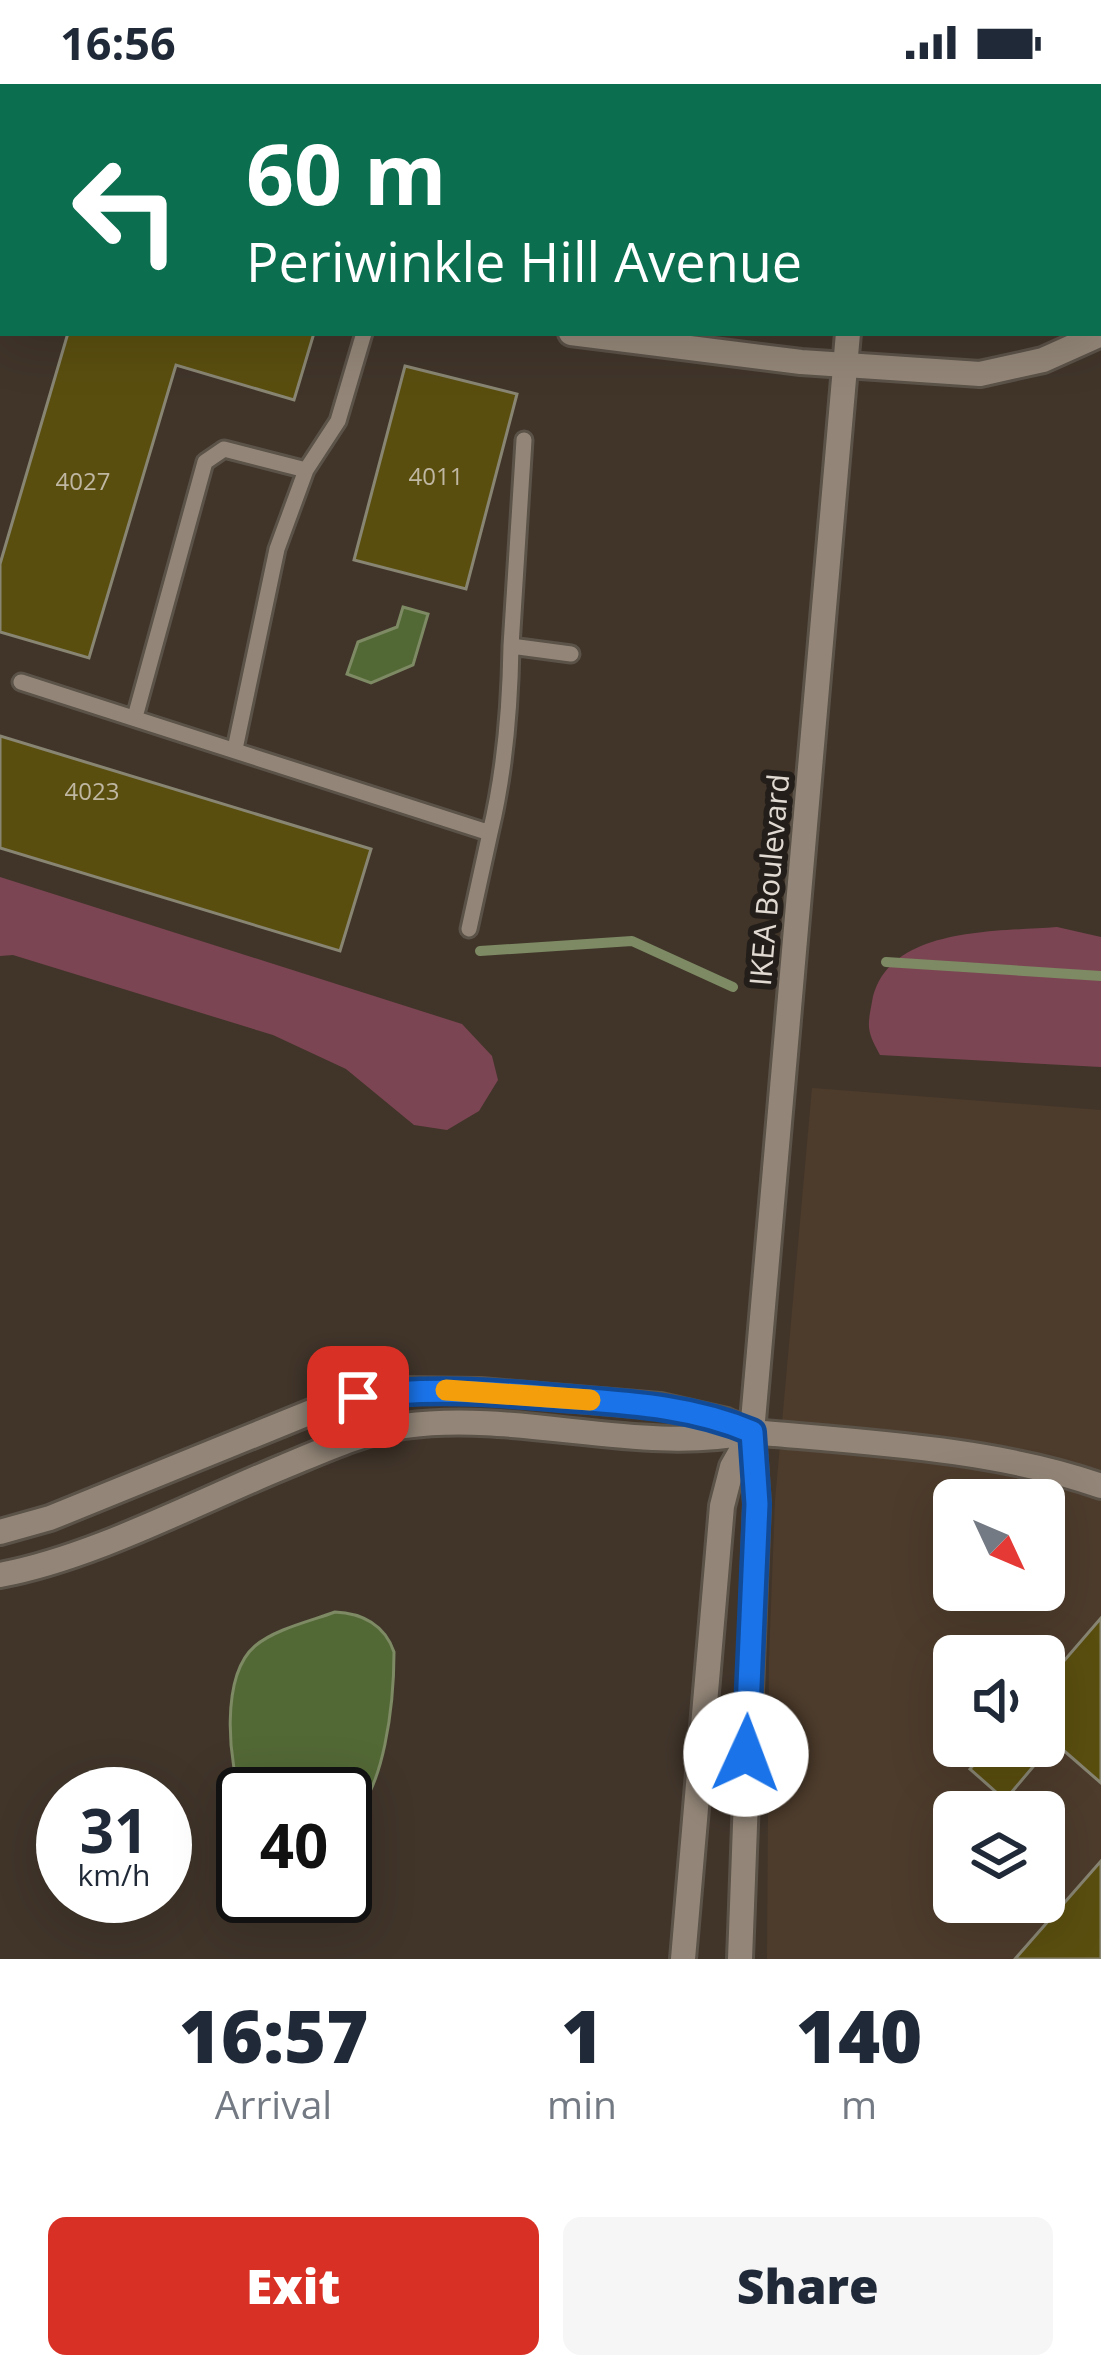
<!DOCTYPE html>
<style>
:root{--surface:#fff;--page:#f6f6f7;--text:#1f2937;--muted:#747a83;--accent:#d93025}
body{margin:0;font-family:"Open Sans",sans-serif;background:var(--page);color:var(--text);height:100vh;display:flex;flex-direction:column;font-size:45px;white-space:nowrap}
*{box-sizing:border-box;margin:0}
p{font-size:39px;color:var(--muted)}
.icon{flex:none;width:66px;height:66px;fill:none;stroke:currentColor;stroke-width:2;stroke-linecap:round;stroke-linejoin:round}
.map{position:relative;height:1875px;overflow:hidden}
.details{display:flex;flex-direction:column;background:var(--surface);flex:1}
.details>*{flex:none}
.top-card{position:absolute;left:0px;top:0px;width:1101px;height:252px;box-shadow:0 12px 48px #0002;background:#0b6e4f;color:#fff;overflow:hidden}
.needle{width:78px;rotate:134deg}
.controls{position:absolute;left:933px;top:1395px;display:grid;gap:24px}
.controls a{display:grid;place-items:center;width:132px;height:132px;border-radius:18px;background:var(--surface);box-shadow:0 12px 48px #0002;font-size:60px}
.speed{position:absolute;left:36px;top:1683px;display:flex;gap:24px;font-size:60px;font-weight:700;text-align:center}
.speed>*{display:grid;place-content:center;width:156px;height:156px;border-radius:50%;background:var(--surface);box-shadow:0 12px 48px #0002;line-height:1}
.speed small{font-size:30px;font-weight:400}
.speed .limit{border:6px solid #111;border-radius:18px;background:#fff;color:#111}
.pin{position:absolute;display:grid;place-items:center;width:102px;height:102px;color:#fff;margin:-51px;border-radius:24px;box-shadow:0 6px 18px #0006}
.me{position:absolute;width:132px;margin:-66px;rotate:2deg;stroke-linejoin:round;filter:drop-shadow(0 0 9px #0008)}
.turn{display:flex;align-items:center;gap:42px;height:252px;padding:0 48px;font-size:54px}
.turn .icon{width:156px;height:156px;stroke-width:2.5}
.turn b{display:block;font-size:84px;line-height:102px}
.eta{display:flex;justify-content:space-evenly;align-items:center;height:204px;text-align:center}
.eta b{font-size:72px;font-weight:800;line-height:84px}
.cta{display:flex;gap:24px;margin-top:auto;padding:24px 48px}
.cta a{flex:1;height:138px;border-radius:18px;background:var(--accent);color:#fff;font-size:48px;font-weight:800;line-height:138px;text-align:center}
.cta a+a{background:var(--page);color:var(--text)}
.status{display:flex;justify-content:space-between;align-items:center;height:84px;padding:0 60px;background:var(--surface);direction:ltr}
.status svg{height:33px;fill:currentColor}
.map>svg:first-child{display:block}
.built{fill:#4d3c2c;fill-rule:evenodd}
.green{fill:#7c4553}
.water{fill:#526835;stroke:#7d8a64;stroke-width:3}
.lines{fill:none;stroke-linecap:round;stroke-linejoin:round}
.stream{stroke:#7d8a64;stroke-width:10}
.building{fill:#5a4e0f;stroke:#888573;stroke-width:3}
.service-casing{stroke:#5b5248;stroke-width:21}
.minor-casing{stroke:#5b5248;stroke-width:30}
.tertiary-casing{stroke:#5b5248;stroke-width:30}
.path{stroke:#82786f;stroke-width:6;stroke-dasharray:9 6;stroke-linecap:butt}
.service{stroke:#938678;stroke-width:15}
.minor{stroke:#938678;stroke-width:24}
.tertiary{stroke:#938678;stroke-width:24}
.route-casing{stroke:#114b97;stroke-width:30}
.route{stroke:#1a73e8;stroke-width:21}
.slow{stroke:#f59e0b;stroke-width:21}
.labels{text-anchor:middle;stroke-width:12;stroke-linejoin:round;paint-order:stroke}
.number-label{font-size:24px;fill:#bfb7a2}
.street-label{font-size:30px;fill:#e1dad3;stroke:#231e19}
</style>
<div class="status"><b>16:56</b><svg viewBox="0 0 49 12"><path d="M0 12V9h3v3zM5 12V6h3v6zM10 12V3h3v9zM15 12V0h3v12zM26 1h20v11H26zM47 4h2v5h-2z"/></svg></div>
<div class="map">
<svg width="1101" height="1875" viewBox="0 0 1101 1875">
<rect width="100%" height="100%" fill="#41352a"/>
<path class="built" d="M812 1004 1101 1026V1875H767L769 1574 775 1417ZM954 1416H1044V1506H954ZM954 1572H1044V1662H954ZM954 1728H1044V1818H954Z"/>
<path class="green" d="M0 793 462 940 492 972 498 996 479 1027 447 1046 414 1041 346 985 273 951 13 871 0 872Z
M1057 843 1101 853V983L880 971C867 947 867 944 872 918 886 842 997 848 1057 843Z"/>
<path class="water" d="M403 523 428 530 413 581 371 599 347 590 358 558 397 543Z
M335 1528C362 1529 385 1541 394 1568 394 1612 386 1714 345 1738V1710H243V1718C228 1680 220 1592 255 1562 275 1545 311 1537 335 1528Z"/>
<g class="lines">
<path class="stream" d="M480 867 632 857 733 903
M886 878 1101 892"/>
</g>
<path class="building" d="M325 0H501L325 3Z
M68 249H314L294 316 176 281 89 574 0 548V480Z
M405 282 517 310 466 505 354 476Z
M0 652 371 765 340 867 0 764Z
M1101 1534V1699L1054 1658 1005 1716 970 1685 990 1662H1044V1600Z
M1101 1777V1875H1015Z"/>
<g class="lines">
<g class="service-casing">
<path id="service" d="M539 3 540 0
M0 47H3
M511 562 524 356
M21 598 490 749C505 687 510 625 511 562L571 570
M135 633 205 378 224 365 306 386
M235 665 277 465 306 386 338 337 364 249
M469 845 490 749"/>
</g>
<g class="minor-casing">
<path id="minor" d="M0 192 3 182
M571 249 801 278 980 290 1043 276 1101 250
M752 1348C862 1358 998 1365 1101 1402"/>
</g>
<g class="tertiary-casing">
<path id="tertiary" d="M870 3V0
M0 1448 50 1434 326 1322 403 1306 481 1307 660 1322 726 1337 752 1348
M0 1491C92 1474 195 1419 283 1383 322 1367 362 1348 404 1342 520 1326 637 1371 752 1348
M683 1875 722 1422 732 1383 752 1348
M740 1875 757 1420 752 1348 848 249"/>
</g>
<path class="path" d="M314 3V0"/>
<use href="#service" class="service"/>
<use href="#minor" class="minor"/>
<use href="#tertiary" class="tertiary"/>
</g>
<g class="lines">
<g class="route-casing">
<path id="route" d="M358 1313C427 1303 492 1308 561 1314 627 1319 691 1322 752 1348L757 1420 746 1670"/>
</g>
<use href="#route" class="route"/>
<path class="slow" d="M446 1306 590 1316"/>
</g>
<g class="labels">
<g class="number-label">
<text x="436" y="401">4011</text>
<text x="83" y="406">4027</text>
<text x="92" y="716">4023</text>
</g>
<g class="street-label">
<text transform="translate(770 796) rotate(-85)" y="10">IKEA Boulevard</text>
</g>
</g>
</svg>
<div class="controls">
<a><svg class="needle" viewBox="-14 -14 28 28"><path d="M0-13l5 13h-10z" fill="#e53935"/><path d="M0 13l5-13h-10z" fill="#747a83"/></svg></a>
<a><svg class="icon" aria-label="sound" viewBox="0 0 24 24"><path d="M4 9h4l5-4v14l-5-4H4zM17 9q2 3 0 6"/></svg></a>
<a><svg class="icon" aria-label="layers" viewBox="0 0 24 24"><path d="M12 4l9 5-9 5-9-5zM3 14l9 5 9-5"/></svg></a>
</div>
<div class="speed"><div>31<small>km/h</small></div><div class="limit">40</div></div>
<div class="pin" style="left:358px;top:1313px;background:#d93025"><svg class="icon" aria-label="arrive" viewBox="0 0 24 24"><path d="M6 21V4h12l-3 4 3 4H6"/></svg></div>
<svg class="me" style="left:746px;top:1670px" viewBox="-20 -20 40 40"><circle r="19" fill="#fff"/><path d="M0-13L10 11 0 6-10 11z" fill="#1a73e8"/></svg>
<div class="top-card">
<div class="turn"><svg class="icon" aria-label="left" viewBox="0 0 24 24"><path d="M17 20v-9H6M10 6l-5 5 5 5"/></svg><div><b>60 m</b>Periwinkle Hill Avenue</div></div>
</div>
</div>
<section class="details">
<div class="eta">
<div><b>16:57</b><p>Arrival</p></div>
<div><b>1</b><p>min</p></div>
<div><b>140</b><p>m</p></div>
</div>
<div class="cta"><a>Exit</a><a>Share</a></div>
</section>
